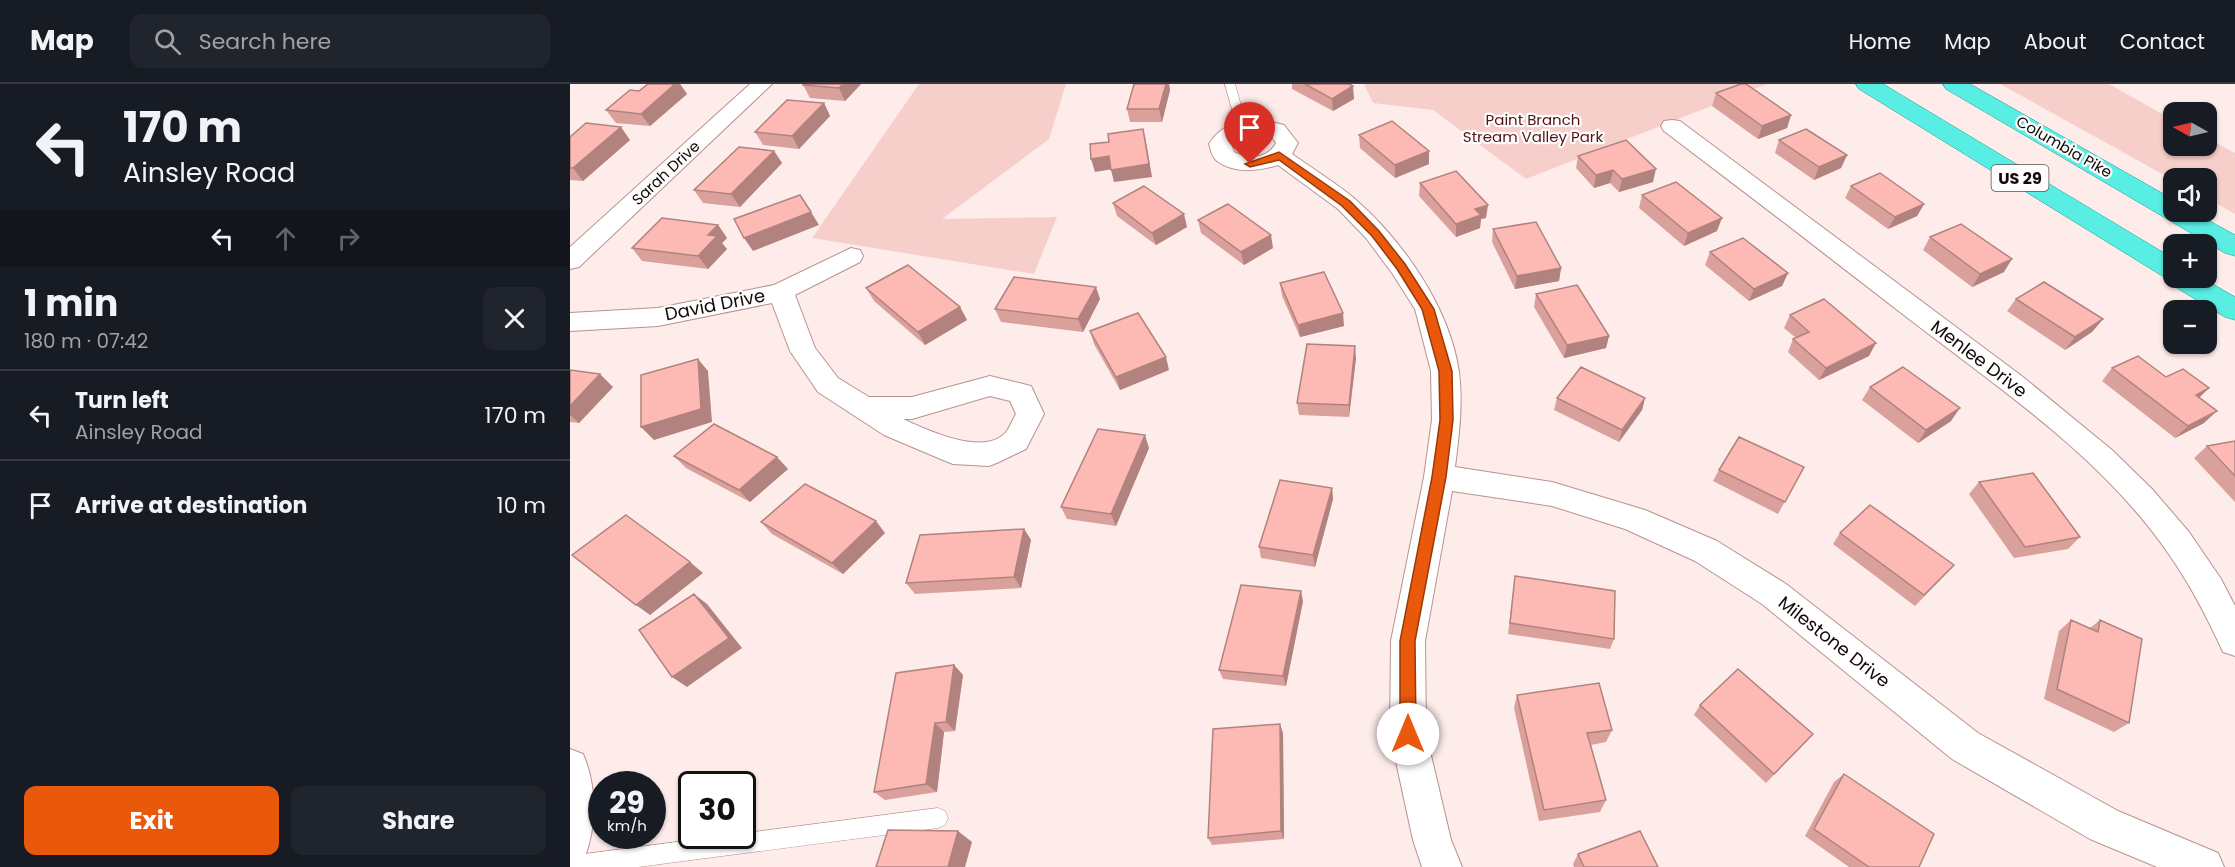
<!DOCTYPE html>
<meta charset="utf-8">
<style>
:root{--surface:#171b24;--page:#20242c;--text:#f1f3f6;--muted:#9ea1a6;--line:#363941;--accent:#ea580c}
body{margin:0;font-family:Poppins,sans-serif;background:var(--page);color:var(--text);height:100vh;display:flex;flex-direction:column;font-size:22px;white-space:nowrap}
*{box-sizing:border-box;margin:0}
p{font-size:20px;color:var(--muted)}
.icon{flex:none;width:33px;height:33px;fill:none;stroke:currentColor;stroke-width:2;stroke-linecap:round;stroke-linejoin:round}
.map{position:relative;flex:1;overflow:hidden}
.drawer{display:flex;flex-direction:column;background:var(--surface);width:570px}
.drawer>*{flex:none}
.hud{background:#171b24;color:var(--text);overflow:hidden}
.needle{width:39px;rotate:278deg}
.fabs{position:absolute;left:1593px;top:18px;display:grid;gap:12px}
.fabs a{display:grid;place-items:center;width:54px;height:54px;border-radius:12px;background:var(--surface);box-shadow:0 2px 4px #0004;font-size:30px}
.speed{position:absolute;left:18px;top:687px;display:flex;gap:12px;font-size:30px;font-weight:700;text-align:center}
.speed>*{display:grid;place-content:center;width:78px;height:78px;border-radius:50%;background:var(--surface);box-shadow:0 2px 4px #0004;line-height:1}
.speed small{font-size:15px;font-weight:400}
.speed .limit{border:3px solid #111;border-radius:9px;background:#fff;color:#111}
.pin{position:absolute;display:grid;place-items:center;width:51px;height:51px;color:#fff;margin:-62px -26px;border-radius:50% 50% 50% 0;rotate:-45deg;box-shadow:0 0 6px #0007}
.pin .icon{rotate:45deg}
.me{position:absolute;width:66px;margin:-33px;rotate:0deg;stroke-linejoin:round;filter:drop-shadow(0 0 4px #0008)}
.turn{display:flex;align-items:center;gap:21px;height:126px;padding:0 24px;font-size:27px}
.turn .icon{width:78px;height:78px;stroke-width:2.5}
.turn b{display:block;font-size:42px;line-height:51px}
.lanes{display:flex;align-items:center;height:57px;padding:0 24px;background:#0003;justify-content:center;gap:30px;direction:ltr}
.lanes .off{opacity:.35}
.round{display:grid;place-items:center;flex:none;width:63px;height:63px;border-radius:12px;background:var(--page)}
.overview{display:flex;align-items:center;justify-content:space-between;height:102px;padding:0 24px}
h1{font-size:36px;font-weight:700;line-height:45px}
.button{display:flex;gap:12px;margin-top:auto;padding:12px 24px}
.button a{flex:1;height:69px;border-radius:12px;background:var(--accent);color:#fff;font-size:24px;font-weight:700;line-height:69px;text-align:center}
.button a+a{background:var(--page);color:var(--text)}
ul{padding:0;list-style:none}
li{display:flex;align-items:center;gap:18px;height:90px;padding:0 24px;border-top:2px solid var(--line)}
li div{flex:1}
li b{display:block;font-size:22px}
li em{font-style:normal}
header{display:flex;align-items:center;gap:36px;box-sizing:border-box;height:84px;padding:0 30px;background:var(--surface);border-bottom:2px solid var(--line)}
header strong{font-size:28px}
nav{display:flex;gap:33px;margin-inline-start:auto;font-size:21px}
.search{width:420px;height:54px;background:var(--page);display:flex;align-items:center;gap:15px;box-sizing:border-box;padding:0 21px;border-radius:12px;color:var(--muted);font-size:22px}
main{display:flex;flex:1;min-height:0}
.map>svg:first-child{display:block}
.green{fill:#f7cfca}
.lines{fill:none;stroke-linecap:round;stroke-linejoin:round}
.service-casing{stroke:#b9928e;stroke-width:1}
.minor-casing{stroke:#b9928e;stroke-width:2}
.trunk-casing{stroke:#259b92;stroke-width:1}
.service{fill:#fff;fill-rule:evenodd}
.minor{fill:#fff;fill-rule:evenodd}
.trunk{fill:#58eee4;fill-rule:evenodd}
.wall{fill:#daa09b}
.shaded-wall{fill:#b1827e}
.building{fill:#fdbab4;stroke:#b1827e;stroke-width:1.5}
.route{fill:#ea580c;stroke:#983908;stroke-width:1.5}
.labels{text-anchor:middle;stroke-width:4.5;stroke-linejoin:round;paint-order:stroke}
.far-park-label{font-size:15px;fill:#541413;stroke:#fdfdfd}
.far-street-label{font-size:15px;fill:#140707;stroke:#fdfdfd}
.shield{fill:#fdfdfd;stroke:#5a5151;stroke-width:1.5}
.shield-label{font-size:16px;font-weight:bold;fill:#140707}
.street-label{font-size:18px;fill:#140707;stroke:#fdfdfd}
</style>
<header>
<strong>Map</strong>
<div class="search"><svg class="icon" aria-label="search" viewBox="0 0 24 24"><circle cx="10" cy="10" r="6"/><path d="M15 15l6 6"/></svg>Search here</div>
<nav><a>Home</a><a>Map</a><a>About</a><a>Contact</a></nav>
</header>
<main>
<section class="drawer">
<div class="hud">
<div class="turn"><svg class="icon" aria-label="left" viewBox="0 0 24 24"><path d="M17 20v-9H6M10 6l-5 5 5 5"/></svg><div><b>170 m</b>Ainsley Road</div></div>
<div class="lanes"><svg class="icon" aria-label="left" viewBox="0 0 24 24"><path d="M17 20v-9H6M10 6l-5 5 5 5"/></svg><svg class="icon off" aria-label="ahead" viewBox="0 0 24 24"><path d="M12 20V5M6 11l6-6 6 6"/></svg><svg class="icon off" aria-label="right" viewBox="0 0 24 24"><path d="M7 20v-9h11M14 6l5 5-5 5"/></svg></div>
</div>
<div class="overview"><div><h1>1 min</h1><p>180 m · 07:42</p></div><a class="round"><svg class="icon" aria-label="close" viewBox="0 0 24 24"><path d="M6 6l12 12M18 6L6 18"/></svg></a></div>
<ul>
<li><svg class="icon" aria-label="left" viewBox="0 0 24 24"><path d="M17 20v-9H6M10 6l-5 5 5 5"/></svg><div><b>Turn left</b><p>Ainsley Road</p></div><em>170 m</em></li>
<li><svg class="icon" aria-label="arrive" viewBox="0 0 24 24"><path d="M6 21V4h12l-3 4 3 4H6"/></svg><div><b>Arrive at destination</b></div><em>10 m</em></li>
</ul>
<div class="button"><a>Exit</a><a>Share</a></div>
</section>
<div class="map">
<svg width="1665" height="783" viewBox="0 0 1665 783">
<rect width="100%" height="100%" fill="#fdecea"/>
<path class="green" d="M349 0H496L479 55 372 135 487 133 464 190 242 154Z
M794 0H1197L956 95 863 26 803 19Z
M1430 0H1539L1603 36 1604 62H1636L1637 54 1665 69V130L1637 114 1636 94 1603 96Z"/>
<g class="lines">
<g class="service-casing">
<path id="service" d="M655 0H665L677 43 676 45H668L667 43Z
M368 724 375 727 378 734 375 741 368 744 68 783H0V772Z"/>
</g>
<g class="minor-casing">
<path id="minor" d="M180 0H202L9 183 0 185V163Z
M690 35 714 41 728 59 722 70C743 85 766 99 785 115 833 157 880 224 889 288 893 320 889 352 885 383L982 398 1075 426 1147 457 1216 500 1408 649 1548 727 1648 769 1654 783H1587L1520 755 1382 675 1192 520 1125 477 1055 445 982 422 882 407 855 557 856 650 881 756 892 783H852L843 756 820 650 821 557 854 393 862 336 861 287 845 225 822 189 796 154 768 125 708 81C690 87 664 90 647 77 642 73 641 66 639 60 651 41 668 36 690 35ZM690 47 702 53 706 59C697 75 679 76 664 68L661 60C669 50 678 48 690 47Z
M1102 36 1110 37 1453 293 1542 366 1582 405 1619 448 1651 495 1665 522V572L1653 568C1637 533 1620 500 1598 469 1532 373 1430 305 1339 235 1258 172 1176 109 1094 47L1091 42 1094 37Z
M281 164 290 166 293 172 290 178 225 211 245 264 268 294 299 313H342L420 292 461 302 474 330 456 365 429 378 419 382 383 380 373 376 314 351 248 308 220 267 202 219 88 242 0 247V229L88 224 204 201ZM420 312 440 317 446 330C443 335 440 342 437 347 416 374 357 346 333 335H342Z
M0 665 13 670C27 702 27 743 14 775L0 780Z"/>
</g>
<g class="trunk-casing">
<path id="trunk" d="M1286 0H1313L1604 175V194H1632L1665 213V236L1655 233 1602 201 1599 196 1289 5Z
M1373 0H1400L1604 116V128H1623L1665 151V172L1655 169 1376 5Z"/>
</g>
<use href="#service" class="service"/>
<use href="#minor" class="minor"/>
<use href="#trunk" class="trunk"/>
</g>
<path class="wall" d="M78 0H110L117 10 80 42 46 39 36 26 69 7Z
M234 0H291L275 17 240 14 233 1Z
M564 0H599L600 6 592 38H560L557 25Z
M722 0H779L784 15 763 27 722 5Z
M1146 9 1221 31 1217 44 1188 55 1142 22Z
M254 19 260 32 229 65 193 61 185 48Z
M789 51 859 67V80L825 94 790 64Z
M0 53 60 56 13 97 0 96Z
M1209 56 1277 71 1271 84 1244 96 1205 69Z
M204 67 212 79 170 123 133 119 124 106Z
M1008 72 1083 98 1049 108 1040 99 1024 104 1006 84Z
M850 99 916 134 911 135 910 144 886 153 849 112Z
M1281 102 1354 120 1347 132 1318 145 1275 114Z
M1072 111 1147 147 1114 162 1069 124Z
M543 119 617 143 586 161 547 132Z
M628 136 703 164 674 181 631 149Z
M148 141 157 154 152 159 157 165 138 185 72 177 62 164Z
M923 145 991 184 989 197 945 205 922 158Z
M1360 153 1434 188 1402 203 1353 166Z
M1140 168 1218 189 1212 202 1179 217 1135 181Z
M710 199 774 242 730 253 712 212Z
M296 204 390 223 397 236 355 261 304 217Z
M966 210 1039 252 1036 264 994 274 964 223Z
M530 215 513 248 431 238 425 225Z
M1446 215 1533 235 1522 248 1495 266 1437 227Z
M1220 231 1299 272 1249 296 1218 268 1223 255 1226 254 1214 244Z
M520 247 599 286 550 306 524 260Z
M786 274 779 333 729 331 727 319Z
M1542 284 1596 293 1639 304 1630 313 1634 339 1605 354 1532 297Z
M0 286 43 303 9 339 0 338Z
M1300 303 1381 337 1348 359 1292 316Z
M987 314H1075L1072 326 1049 358 984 326Z
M1665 357V418L1624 374 1637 362Z
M579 364 546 442 497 435 491 423Z
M104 372 218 385 180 418 116 384Z
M1234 383 1208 430 1143 397 1149 386Z
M1409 398 1510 453 1498 465 1444 474 1399 410Z
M762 404 763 415 745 483 691 474 689 463Z
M191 438 315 449 273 490 202 450Z
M454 445 461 456 451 504 345 510 336 499Z
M1270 449 1374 492 1345 522 1263 460Z
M945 492 1044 555 1040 565 938 550Z
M733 517 716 602 653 595 649 586Z
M1501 536 1520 544 1530 536 1559 639 1544 648 1474 615 1489 547Z
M384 581 393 591 385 647 374 648 367 708 315 716 304 708Z
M947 611 1042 646 1036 658 1021 661 1036 716 1030 728 969 737 944 624Z
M1130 621 1243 650 1196 699 1124 631Z
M713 649 714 755 642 761 638 754Z
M1274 690 1349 783H1279L1235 752 1264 698Z
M1008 770 1088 783H1004L1003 780Z"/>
<path class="shaded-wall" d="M105 0H110L117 10 80 42 71 30Z
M273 0H291L275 17 269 4Z
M596 0H599L600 6 592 38 589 25Z
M783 2 784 15 763 27 762 15Z
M254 19 260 32 229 65 222 52Z
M1221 31 1217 44 1188 55 1192 42Z
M51 43 60 56 13 97 3 84Z
M573 45 576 58 582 93 544 98 541 86Z
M204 67 212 79 170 123 161 110Z
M859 67V80L825 94V81Z
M1277 71 1271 84 1244 96 1249 83Z
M539 72 543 85 525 88 521 75Z
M1086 85 1083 98 1049 108 1052 95Z
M1043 86 1040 99 1024 104 1026 91Z
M1354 120 1347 132 1318 145 1325 133Z
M918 121 916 134 911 135 910 144 886 153V140L905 125Z
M241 128 249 141 183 167 174 154Z
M614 130 617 143 586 161 582 149Z
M1152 134 1147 147 1114 162 1118 149Z
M148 141 157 154 152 159 157 165 138 185 128 172 138 151Z
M701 151 703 164 674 181 671 168Z
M1442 175 1434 188 1402 203 1410 190Z
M991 184 989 197 945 205 947 192Z
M1218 189 1212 202 1179 217 1184 205Z
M526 203 530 215 513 248 508 235Z
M390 223 397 236 355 261 348 248Z
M773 229 774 242 730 253 728 241Z
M1533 235 1522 248 1495 266 1505 253Z
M1039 252 1036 264 994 274 997 261Z
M1306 259 1299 272 1249 296 1256 284Z
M785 262 786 274 779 333V321Z
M596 273 599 286 550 306 546 293Z
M128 275 138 287 142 338 84 356 71 343Z
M30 290 43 303 9 339 0 331V322Z
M1639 304 1626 316V311Z
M1075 314 1072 326 1049 358 1052 346Z
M1390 324 1381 337 1348 359 1356 346Z
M1647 327 1634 339 1605 354 1618 342Z
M575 351 579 364 546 442 541 430Z
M207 373 218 385 180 418 169 406Z
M762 404 763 415 745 483 743 471Z
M306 437 315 449 273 490 262 479Z
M454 445 461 456 451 504 444 493Z
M120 478 133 489 80 531 66 521Z
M731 507 733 517 716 602 713 592Z
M124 510 137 520 172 564 117 603 102 593Z
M384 581 393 591 385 647 376 638Z
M365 639 374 648 367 708 356 700Z
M710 640 713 649 714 755 711 747Z
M388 747 402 758 395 783H378Z"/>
<path class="building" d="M78 0H105L71 30 36 26 60 6 69 7Z
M234 0H273L269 4 233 1Z
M564 0H596L589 25H557Z
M735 0H779L783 2 762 15Z
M1171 0H1176L1221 31 1192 42 1146 9Z
M217 16 254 19 222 52 185 48Z
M822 37 859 67 825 81 789 51Z
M16 39 51 43 3 84H0V53Z
M573 45 579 80 541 86 539 72 521 75 520 60 539 58 538 50Z
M1236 45 1277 71 1249 83 1209 56Z
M1056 56 1086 85 1052 95 1043 86 1026 91 1008 72Z
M169 63 204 67 161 110 124 106Z
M886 87 918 121 905 125 911 131 886 140 850 99Z
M1310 89 1354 120 1325 133 1281 102Z
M1106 98 1152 134 1118 149 1072 111Z
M574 102 614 130 582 149 543 119Z
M230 111 241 128 174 154 164 135Z
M658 120 701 151 671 168 628 136Z
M92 134 148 141 138 151 147 152 128 172 62 164Z
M966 138 991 184 947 192 923 145Z
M1391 140 1442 175 1410 190 1360 153Z
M1173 154 1218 189 1184 205 1140 168Z
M338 181 390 223 348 248 296 204Z
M754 188 773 229 728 241 710 199Z
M444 193 526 203 508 235 425 225Z
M1474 198 1533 235 1505 253 1446 215Z
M1007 201 1039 252 997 261 966 210Z
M1254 215 1306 259 1256 284 1223 255 1239 248 1220 231Z
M568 229 596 273 546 293 520 247Z
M737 260 785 262 779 321 727 319Z
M1568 272 1596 293 1613 285 1639 304 1626 311 1647 327 1618 342 1542 284Z
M128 275 131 325 71 343V291Z
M1011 283 1075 314 1052 346 987 314Z
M1333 283 1390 324 1356 346 1300 303Z
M0 286 30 290 0 322Z
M144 340 207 373 169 406 104 372Z
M528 345 575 351 541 430 491 423Z
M1169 353 1234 383 1215 418 1149 386Z
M1665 357V392L1637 362Z
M1463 389 1510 453 1455 463 1409 398Z
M710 396 762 404 743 471 689 463Z
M235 400 306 437 262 479 191 438Z
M1300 421 1384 481 1354 511 1270 449Z
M56 431 120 478 66 521 2 471Z
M454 445 444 493 336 499 350 451Z
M945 492 1045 507 1044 555 940 539Z
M671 501 731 507 713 592 649 586Z
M124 510 159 554 102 593 69 546Z
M1501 536 1528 548 1530 536 1572 555 1559 639 1487 605Z
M384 581 376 638 365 639 356 700 304 708 326 589Z
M1168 585 1243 650 1204 690 1130 621Z
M1029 599 1042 646 1017 649 1036 716 974 726 947 611Z
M710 640 711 747 638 754 643 645Z
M1274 690 1364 750 1349 783H1299L1244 745Z
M318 746 388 747 378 783H306Z
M1070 747 1088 783H1014L1008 770Z"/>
<path class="route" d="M709 68 780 117 809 147 835 180 864 225 882 287 883 336 876 393 845 557 846 650 844 655 838 657 832 655 830 650V557L862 393 870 336 869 287 852 225 827 185 802 152 772 122 709 76 680 83 675 80Z"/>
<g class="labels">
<g class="far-park-label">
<text x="963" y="41">Paint Branch<tspan x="963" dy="17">Stream Valley Park</tspan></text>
</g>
<g class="far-street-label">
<text transform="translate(1494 63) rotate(30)" y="5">Columbia Pike</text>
<text transform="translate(96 89) rotate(-43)" y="5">Sarah Drive</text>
</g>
<rect class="shield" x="1421.5" y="81" width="57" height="26" rx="4.5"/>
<g class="shield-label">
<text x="1450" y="100">US 29</text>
</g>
<g class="street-label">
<text transform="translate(145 221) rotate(-11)" y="6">David Drive</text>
<text transform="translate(1409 275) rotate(37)" y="6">Menlee Drive</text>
<text transform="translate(1264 558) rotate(38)" y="6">Milestone Drive</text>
</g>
</g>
</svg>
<div class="fabs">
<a><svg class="needle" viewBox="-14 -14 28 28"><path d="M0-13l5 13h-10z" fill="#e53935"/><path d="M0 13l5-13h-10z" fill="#9ea1a6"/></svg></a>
<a><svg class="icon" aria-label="sound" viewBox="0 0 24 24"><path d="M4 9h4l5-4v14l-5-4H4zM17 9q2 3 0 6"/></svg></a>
<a>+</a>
<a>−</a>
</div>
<div class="speed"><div>29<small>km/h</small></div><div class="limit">30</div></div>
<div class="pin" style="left:680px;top:80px;background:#d93025"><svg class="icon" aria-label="arrive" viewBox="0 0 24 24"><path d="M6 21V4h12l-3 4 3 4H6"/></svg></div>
<svg class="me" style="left:838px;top:650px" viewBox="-20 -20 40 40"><circle r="19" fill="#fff"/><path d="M0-13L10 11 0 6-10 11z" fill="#ea580c"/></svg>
</div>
</main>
